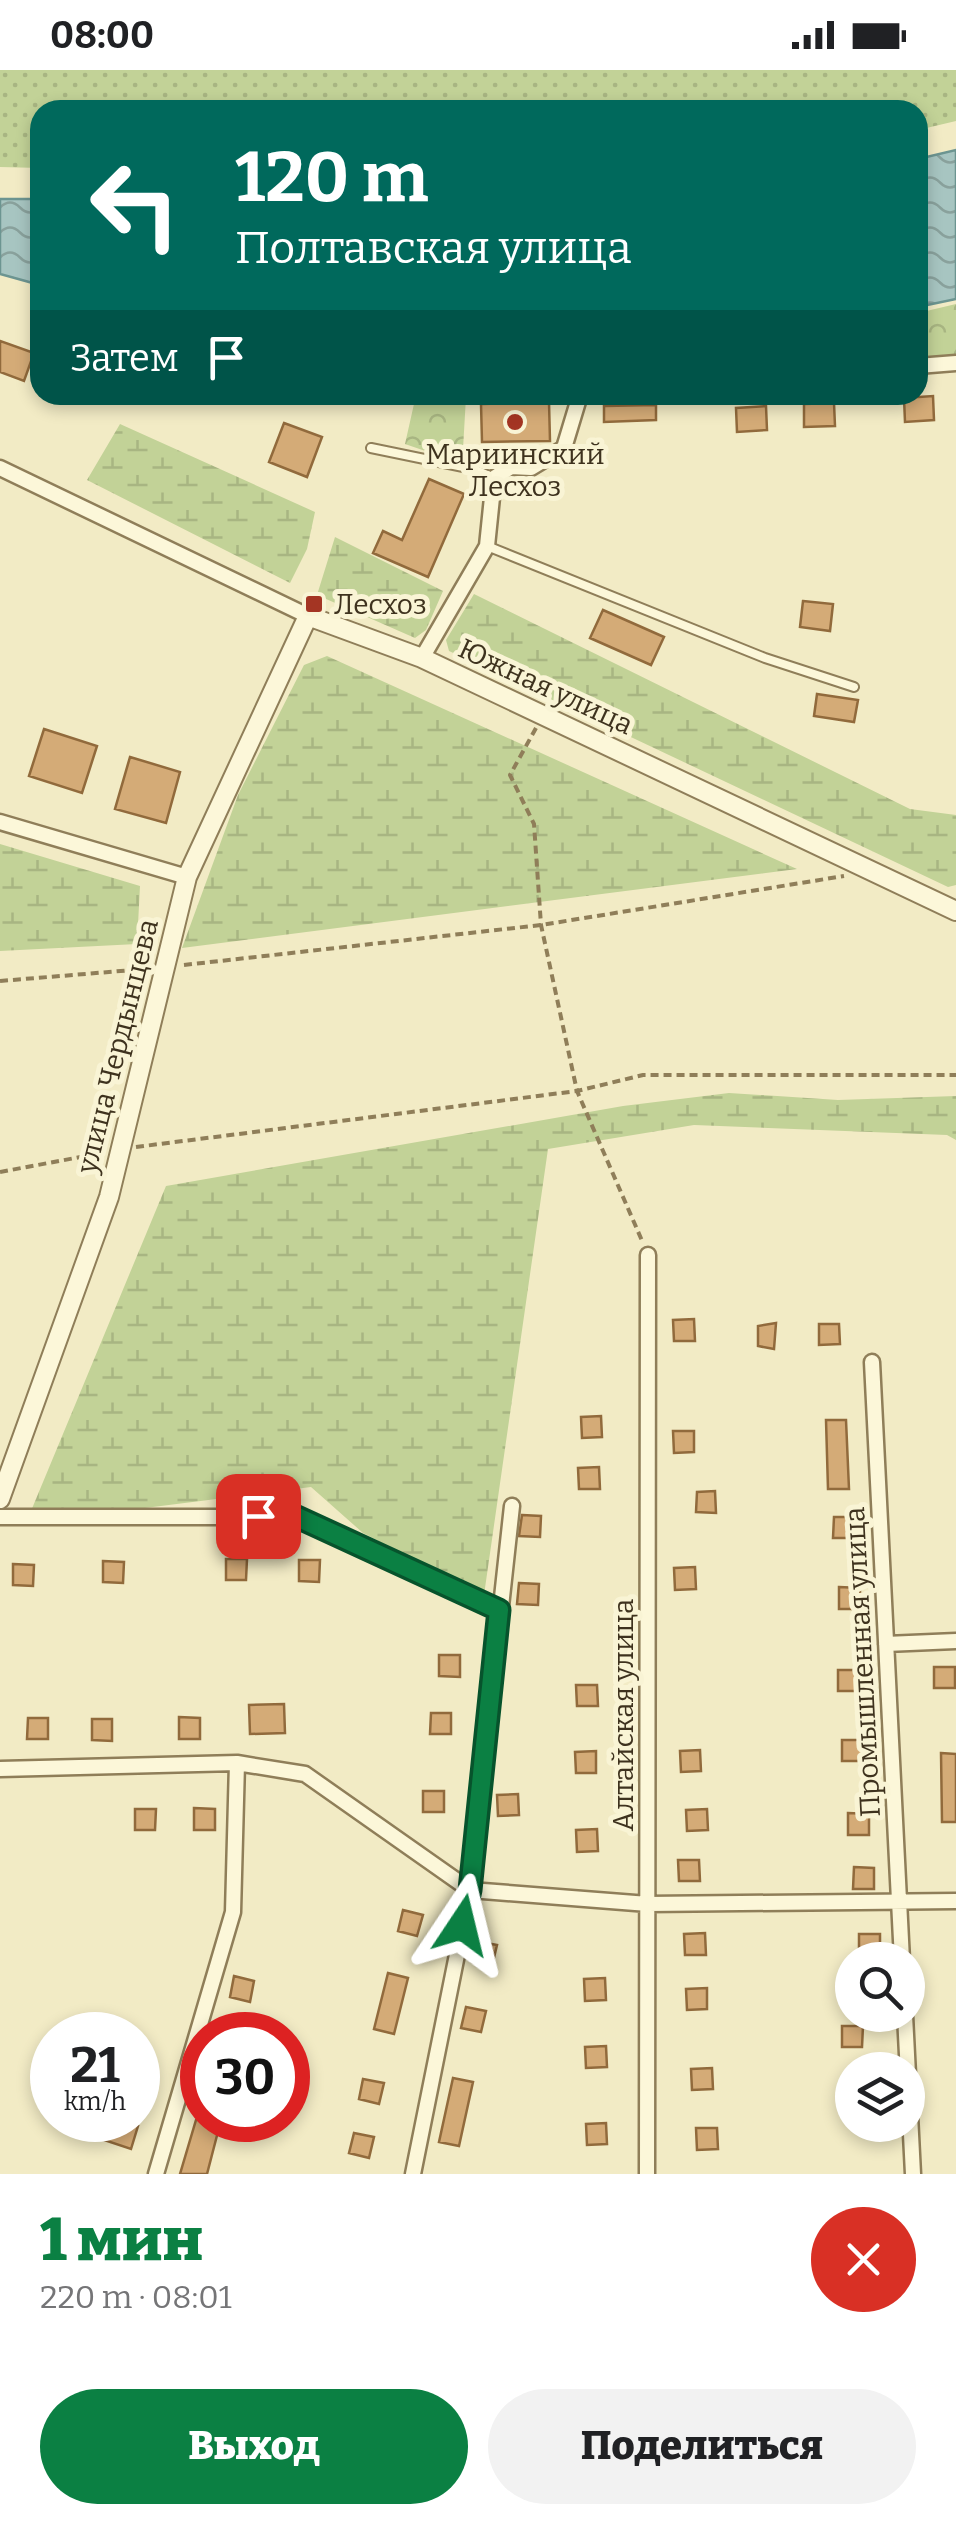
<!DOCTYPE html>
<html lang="ru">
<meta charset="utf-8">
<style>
:root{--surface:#fff;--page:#f2f2f2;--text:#202124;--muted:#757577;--accent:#0b8043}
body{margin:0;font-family:Bitter,serif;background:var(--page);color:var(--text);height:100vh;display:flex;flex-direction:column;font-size:38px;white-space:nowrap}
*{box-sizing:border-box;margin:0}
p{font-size:32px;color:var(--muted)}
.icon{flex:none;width:55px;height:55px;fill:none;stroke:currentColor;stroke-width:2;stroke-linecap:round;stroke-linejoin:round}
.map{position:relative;height:2104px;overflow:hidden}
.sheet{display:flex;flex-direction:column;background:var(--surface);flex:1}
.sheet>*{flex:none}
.hud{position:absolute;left:30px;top:30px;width:898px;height:305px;border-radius:30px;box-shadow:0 5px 15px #0003;background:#00695c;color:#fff;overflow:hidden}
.tools{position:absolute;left:835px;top:1872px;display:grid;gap:20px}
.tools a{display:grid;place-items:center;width:90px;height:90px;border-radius:50%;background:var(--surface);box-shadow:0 5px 15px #0003;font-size:50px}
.speed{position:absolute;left:30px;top:1942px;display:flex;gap:20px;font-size:50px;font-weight:700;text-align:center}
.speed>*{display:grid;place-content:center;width:130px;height:130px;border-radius:50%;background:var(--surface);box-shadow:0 5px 15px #0003;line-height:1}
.speed small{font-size:25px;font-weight:400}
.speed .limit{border:15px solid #d22;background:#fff;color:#111}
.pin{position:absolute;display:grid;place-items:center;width:85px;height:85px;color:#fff;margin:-42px;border-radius:20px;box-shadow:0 5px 15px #0006}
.me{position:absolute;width:110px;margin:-55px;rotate:10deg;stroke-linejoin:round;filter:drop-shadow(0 0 8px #0008)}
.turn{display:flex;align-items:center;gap:35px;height:210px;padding:0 40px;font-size:45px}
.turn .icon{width:130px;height:130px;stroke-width:2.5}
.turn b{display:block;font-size:70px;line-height:85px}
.then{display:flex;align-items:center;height:95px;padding:0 40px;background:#0003;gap:20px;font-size:38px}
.round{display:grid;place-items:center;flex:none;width:105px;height:105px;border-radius:52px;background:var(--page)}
.overview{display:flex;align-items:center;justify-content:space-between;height:170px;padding:0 40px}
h1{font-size:60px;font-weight:800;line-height:75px;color:var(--accent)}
.button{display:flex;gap:20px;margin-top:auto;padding:20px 40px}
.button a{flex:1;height:115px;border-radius:60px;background:var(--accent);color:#fff;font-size:40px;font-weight:800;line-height:115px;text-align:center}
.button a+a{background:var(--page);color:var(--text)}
.status{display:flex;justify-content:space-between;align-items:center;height:70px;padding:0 50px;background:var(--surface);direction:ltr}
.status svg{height:28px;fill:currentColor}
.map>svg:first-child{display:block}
.grass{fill:url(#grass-dots)}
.forest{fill:url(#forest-crowns)}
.wetland{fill:url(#wetland-marsh)}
.water{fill:url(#water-waves);stroke:#6c9591;stroke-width:2.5}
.building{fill:#d4ab77;stroke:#916a3c;stroke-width:2.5}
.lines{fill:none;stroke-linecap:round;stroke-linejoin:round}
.service-casing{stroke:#8f7e59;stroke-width:12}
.minor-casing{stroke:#8f7e59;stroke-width:19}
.tertiary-casing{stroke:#8f7e59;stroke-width:22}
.path{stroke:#8f7e59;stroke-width:4;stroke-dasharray:8 5;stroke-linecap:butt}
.service{stroke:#fcf7d9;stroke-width:8}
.minor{stroke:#fcf7d9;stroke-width:14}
.tertiary{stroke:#fcf7d9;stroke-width:18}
.route-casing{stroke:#07532c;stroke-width:25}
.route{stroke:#0b8043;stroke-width:18}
.poi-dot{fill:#a43523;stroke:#f9f4d5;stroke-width:4}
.labels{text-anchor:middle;stroke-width:10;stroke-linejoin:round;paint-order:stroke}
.poi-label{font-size:28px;fill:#3e321e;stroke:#f9f4d5}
.street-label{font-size:28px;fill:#3e321e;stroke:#f9f4d5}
</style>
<div class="status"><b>08:00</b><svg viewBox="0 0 49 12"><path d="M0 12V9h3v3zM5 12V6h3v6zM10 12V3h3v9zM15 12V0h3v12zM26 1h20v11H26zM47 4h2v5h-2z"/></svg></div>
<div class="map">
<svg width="956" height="2104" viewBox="0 0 956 2104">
<defs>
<pattern id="grass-dots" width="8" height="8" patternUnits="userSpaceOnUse" patternTransform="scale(2.5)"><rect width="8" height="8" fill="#c2d297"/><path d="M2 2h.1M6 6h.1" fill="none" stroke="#a8b582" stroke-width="1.8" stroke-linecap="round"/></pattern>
<pattern id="forest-crowns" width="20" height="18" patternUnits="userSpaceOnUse" patternTransform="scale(2.5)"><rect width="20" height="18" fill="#c2d297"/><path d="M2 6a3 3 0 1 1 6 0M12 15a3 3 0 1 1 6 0" fill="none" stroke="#a8b582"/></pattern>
<pattern id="wetland-marsh" width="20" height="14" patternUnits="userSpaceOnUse" patternTransform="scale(2.5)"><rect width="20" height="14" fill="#c2d297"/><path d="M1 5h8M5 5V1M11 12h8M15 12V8" fill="none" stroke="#a8b582"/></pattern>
<pattern id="water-waves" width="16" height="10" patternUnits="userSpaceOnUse" patternTransform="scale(2.5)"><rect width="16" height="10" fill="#a7c5c1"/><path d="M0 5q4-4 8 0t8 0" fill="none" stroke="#89a19c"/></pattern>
</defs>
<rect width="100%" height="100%" fill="#f2ebc5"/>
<path class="grass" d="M0 0H956V51L918 60V40H40V98L0 97Z"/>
<path class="forest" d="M956 234V285L918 287V243Z
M416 325H550L466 327 463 379 437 385 405 374Z"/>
<path class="wetland" d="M120 354 315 442 307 479 290 513 87 410Z
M335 467 443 521 426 560 415 568 317 525Z
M474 524 910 739 956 745V815L948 817 449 581 446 570Z
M327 586 797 799 182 878 238 725 304 595Z
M0 774 140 816 137 874 0 881Z
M729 1023 838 1030 956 1026V1070L947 1065 694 1055 548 1079 484 1525 363 1463 311 1417 26 1453 166 1116 623 1036Z"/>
<path class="water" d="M956 80V229L918 237V89Z
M0 129H40V215L0 204Z"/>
<path class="building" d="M0 271 34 283 24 311 0 302Z
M933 326 934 350 905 352 904 328Z
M549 332 550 371 482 372 481 334Z
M834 333 835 356 804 357V334Z
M656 335V350L604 352V336Z
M766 336 767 360 737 362 736 338Z
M284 353 322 367 307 407 269 392Z
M429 409 464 424 428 507 373 483 383 461 402 470Z
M803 531 833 534 830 561 800 557Z
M603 540 664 567 651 595 590 568Z
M817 624 858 630 854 652 814 646Z
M44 659 97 676 82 723 29 706Z
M130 687 180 702 166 753 115 739Z
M694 1249 695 1271H674L673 1250Z
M776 1253 774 1279 758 1276V1256Z
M819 1254H839L840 1274 819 1275Z
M601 1346 602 1367 582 1368 581 1347Z
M826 1350H846L849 1419H828Z
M673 1361H694V1382L674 1383Z
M599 1397 600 1419H579L578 1398Z
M715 1421 716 1443 696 1442 697 1422Z
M522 1445 541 1446 540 1467 519 1466Z
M834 1447H854V1468H833Z
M226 1489H247L246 1510H226Z
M299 1490H320L319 1512 299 1511Z
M103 1491 124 1492 123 1513 103 1512Z
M13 1494 34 1495 33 1516 13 1515Z
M695 1497 696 1519 675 1520 674 1498Z
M519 1513 539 1514 538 1535 517 1534Z
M839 1517 860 1518V1539H839Z
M439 1585H460V1607L439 1606Z
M934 1597H955V1618H934Z
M838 1600H859L858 1621H838Z
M576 1615H597L598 1636H577Z
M284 1634 285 1663 250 1664 249 1635Z
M431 1643H451V1664H430Z
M179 1647 200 1648V1669H179Z
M28 1648H48V1669H27Z
M92 1649H112V1671L92 1670Z
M842 1670H862V1691H842Z
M700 1680 701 1701 681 1702 680 1681Z
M596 1681V1703H576L575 1682Z
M941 1683 956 1684V1752H942Z
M423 1721H444V1742H423Z
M518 1724 519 1745 498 1746 497 1725Z
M194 1738 215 1739V1760H194Z
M135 1739H156L155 1760H135Z
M707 1739 708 1760 687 1761 686 1740Z
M848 1743 869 1744V1765H848Z
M597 1759 598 1781 577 1782 576 1760Z
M678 1790H699L700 1811H679Z
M854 1797 874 1798V1819H853Z
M403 1840 423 1845 417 1866 398 1861Z
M705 1863 706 1885H685L684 1864Z
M859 1864H880V1885H859Z
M476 1871 497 1875 492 1896 472 1892Z
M388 1903 408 1908 394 1964 374 1959Z
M234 1906 254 1911 250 1932 230 1927Z
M605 1908 606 1930 585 1931 584 1909Z
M707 1918V1939L687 1940 686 1919Z
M466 1937 486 1941 481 1962 461 1958Z
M842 1956H863L862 1977H842Z
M606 1976 607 1997 586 1998 585 1977Z
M712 1998 713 2019 692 2020 691 1999Z
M453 2008 473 2012 459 2076 439 2072Z
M363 2009 384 2013 379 2034 359 2029Z
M110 2050 138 2056 131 2079 104 2070Z
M196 2050H221L207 2104H180Z
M606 2053 607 2074 587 2075 586 2054Z
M696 2058H717L718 2079 697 2080Z
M354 2063 374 2067 369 2088 349 2083Z"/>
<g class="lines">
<g class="service-casing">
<path id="service" d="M371 378 473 399 494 408
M487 476 765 588 854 617"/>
</g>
<g class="minor-casing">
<path id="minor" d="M918 296 956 293
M0 398 308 546
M422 588 487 476 494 408 511 397 531 398 564 378 580 325
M0 752 187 807
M872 1292 902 1890
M0 1447H295L499 1540
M886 1574 956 1571
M0 1699 237 1693 305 1704 470 1820 648 1834 956 1831
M905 1945 913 2104
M156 2104 233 1842 237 1693
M413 2104 470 1820 512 1436
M647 2104 648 1185"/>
</g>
<g class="tertiary-casing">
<path id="tertiary" d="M0 1429 109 1127 187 807 308 546 422 588 956 841"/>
</g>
<path class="path" d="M536 658 510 705 534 754 541 855 577 1021 643 1173
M184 895 541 855 844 806
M0 911 145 899
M136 1077 577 1021 643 1005H956
M0 1102 102 1083"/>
<use href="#service" class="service"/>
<use href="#minor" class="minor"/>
<use href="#tertiary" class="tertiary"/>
</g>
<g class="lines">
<g class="route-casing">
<path id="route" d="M258 1446H295L499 1540 470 1820 462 1855"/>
</g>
<use href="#route" class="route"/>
</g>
<g class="poi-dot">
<circle cx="515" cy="352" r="10"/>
<rect x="304" y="524" width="20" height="20" rx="5"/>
</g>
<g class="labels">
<g class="poi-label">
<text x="515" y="394">Мариинский<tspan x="515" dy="32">Лесхоз</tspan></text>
<text x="334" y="544" text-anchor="start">Лесхоз</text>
</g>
<g class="street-label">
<text transform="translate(546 616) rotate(25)" y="10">Южная улица</text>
<text transform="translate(117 976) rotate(-76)" y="10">улица Чердынцева</text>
<text transform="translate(862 1592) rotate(-93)" y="10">Промышленная улица</text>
<text transform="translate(623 1645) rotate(-90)" y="10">Алтайская улица</text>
</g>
</g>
</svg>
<div class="tools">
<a><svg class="icon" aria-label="search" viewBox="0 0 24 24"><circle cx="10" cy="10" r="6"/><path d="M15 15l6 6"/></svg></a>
<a><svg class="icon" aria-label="layers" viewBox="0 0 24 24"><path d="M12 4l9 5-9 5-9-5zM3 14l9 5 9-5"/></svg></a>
</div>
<div class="speed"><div>21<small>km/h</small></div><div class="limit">30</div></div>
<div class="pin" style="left:258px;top:1446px;background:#d93025"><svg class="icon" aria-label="arrive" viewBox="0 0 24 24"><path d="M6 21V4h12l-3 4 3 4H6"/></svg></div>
<svg class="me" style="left:462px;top:1855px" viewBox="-20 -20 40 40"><path d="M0-17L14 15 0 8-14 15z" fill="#0b8043" stroke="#fff" stroke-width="4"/></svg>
<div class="hud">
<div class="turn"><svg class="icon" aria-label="left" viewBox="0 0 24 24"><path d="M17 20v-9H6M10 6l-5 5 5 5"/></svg><div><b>120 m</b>Полтавская улица</div></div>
<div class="then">Затем<svg class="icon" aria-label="arrive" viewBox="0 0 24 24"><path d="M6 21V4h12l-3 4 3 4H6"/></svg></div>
</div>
</div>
<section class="sheet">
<div class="overview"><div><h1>1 мин</h1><p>220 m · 08:01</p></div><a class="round" style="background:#d93025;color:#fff"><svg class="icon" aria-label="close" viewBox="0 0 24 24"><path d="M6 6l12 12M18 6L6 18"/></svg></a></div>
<div class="button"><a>Выход</a><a>Поделиться</a></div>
</section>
